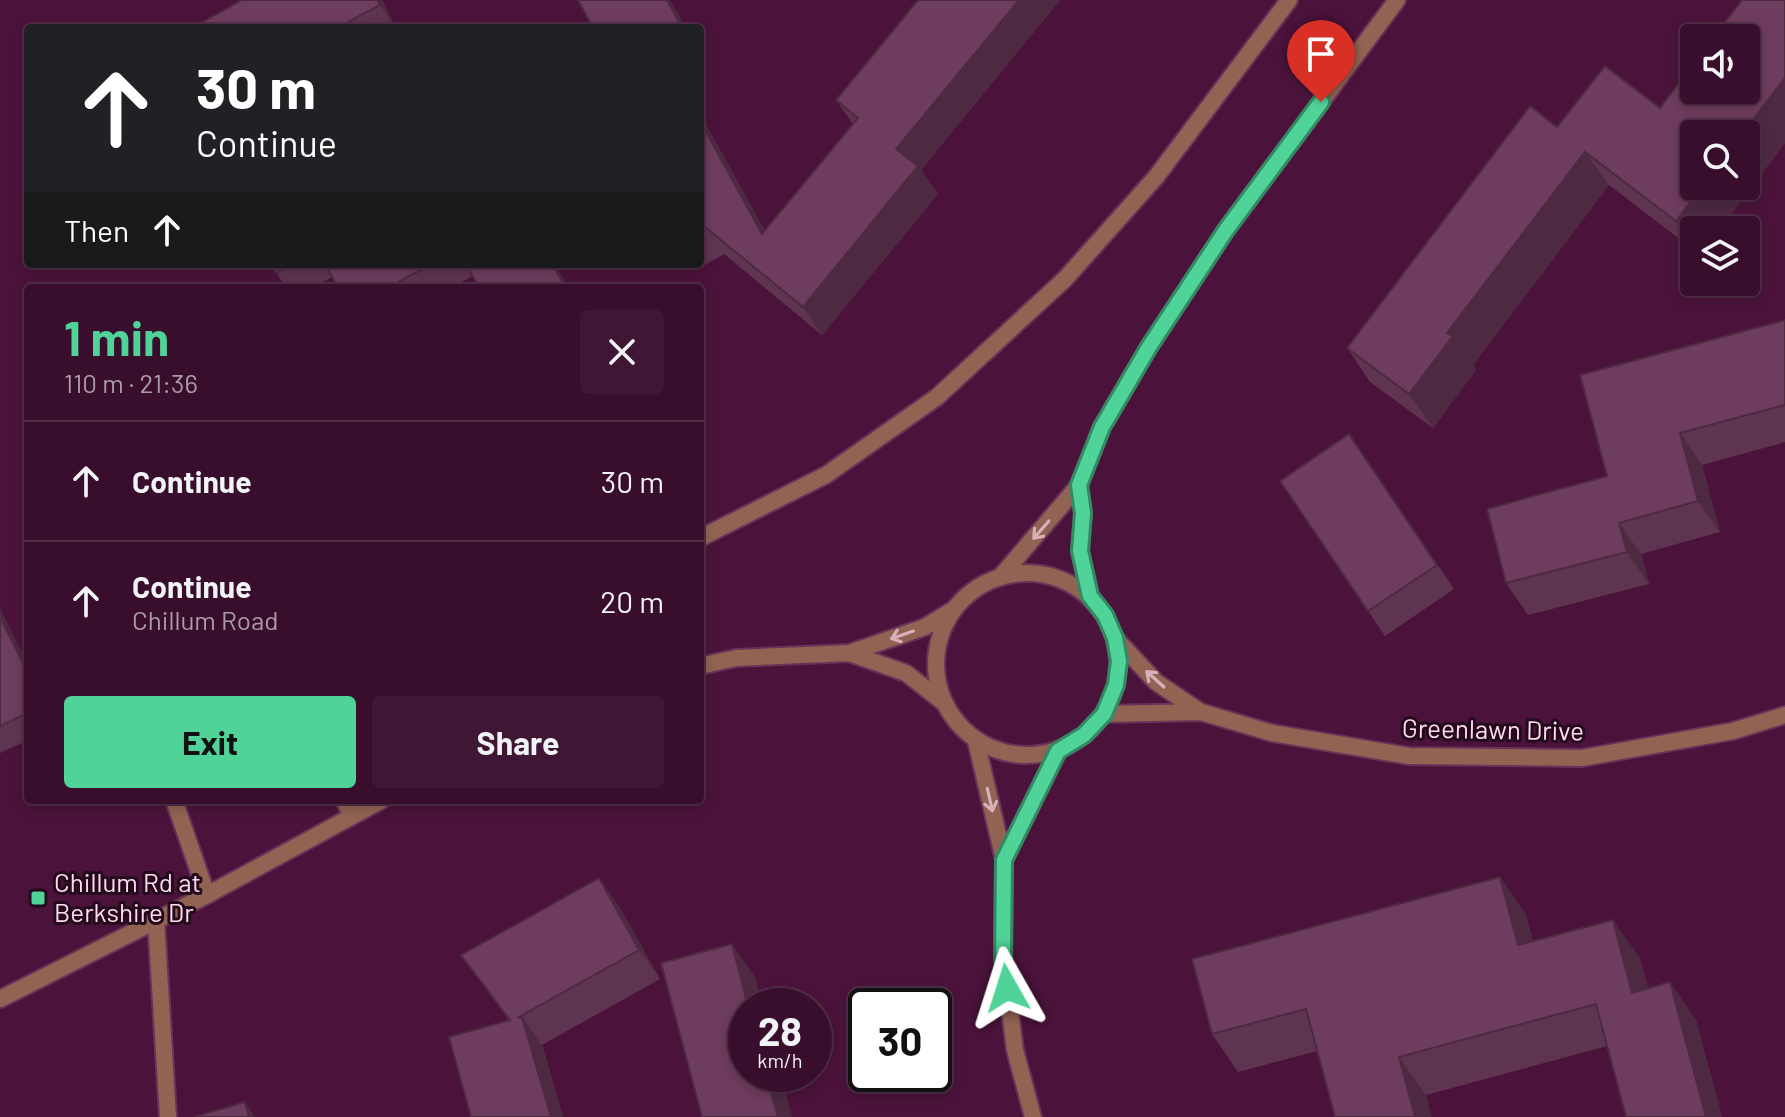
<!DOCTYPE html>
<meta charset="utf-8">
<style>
:root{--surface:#380e2c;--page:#3f1734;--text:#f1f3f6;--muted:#ab9ca9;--line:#522e48;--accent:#4fd399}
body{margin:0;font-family:Barlow,sans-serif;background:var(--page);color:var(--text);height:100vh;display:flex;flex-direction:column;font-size:30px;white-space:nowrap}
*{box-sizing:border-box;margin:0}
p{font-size:26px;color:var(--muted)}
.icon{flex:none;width:44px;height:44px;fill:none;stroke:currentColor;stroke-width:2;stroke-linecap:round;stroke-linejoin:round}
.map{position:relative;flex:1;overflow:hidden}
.details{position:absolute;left:24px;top:284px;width:680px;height:520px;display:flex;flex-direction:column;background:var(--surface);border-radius:8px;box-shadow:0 4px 12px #0003,0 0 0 2px var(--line)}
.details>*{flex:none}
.banner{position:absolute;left:24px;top:24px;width:680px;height:244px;border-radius:8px;box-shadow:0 4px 12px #0003,0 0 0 2px var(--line);background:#202124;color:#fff;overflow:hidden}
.fabs{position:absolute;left:1680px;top:24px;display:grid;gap:16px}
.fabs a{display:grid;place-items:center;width:80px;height:80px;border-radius:8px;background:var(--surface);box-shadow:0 4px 12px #0003,0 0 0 2px var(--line);font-size:40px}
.speed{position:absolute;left:728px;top:988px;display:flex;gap:16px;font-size:40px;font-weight:700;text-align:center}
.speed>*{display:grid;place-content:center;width:104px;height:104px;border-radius:50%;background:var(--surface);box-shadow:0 4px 12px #0003,0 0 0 2px var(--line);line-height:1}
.speed small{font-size:20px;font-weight:400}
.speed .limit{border:4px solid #111;border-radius:12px;background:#fff;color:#111}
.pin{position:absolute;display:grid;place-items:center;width:68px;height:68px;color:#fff;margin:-82px -34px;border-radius:50% 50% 50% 0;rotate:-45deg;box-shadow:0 0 8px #0007}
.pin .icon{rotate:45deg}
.me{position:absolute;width:88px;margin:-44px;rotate:354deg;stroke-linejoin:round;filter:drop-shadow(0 0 6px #0008)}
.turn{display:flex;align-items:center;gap:28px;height:168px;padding:0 40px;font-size:36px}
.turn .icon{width:104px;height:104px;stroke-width:2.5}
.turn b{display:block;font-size:56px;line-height:68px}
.then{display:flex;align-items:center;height:76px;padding:0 40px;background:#0003;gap:16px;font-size:30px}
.round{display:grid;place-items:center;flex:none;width:84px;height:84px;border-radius:8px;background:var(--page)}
.summary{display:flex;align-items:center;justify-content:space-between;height:136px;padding:0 40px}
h1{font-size:48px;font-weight:700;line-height:60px;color:var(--accent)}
.cta{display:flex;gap:16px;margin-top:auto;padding:16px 40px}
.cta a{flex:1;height:92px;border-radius:8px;background:var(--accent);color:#111;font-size:32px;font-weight:700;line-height:92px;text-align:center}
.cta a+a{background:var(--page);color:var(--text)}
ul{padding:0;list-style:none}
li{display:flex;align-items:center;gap:24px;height:120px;padding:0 40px;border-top:2px solid var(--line)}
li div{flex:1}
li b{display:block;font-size:30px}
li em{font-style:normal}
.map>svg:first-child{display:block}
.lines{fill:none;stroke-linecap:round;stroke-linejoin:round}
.service-casing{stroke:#683358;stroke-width:20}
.minor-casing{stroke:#683358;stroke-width:20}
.tertiary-casing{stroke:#683358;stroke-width:20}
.service{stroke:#916352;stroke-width:16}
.minor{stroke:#916352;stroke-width:16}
.tertiary{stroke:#916352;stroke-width:16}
.wall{fill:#5f3451}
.shaded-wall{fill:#4d2a42}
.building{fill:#6e3c5e;stroke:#4d2a42;stroke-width:2}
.oneway{stroke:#d8b0b9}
.route-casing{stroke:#338963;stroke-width:20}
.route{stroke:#4fd399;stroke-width:14}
.poi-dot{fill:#4fd399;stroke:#230b1c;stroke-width:3}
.labels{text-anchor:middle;stroke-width:6;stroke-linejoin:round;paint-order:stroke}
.street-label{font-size:26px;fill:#ffdaf1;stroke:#230b1c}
.poi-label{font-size:26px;fill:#ffdaf1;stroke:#230b1c;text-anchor:start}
</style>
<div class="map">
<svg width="1785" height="1117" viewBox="0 0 1785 1117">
<rect width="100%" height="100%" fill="#4b133b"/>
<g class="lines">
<g class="service-casing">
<path id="service" d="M700 538 826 475 937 397 1065 279 1156 177 1289 0
M174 800 207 895
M344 800 352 816
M156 920 168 1117"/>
</g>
<g class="minor-casing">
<path id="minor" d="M1115 638 1156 682 1199 711
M1104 714 1201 712 1272 733 1409 756 1582 758 1733 731 1785 715
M976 741 1004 860 1003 957 1015 1050 1033 1117
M1004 860 1058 751"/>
</g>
<g class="tertiary-casing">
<path id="tertiary" d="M1079 485 1083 513 1080 551 1090 596
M936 664a91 91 0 1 1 182 0a91 91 0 1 1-182 0Z
M1002 575 1079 485 1102 427 1149 347 1226 230 1397 0
M849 653 906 673 943 702
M700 666 736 658 849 653 925 627 951 611
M0 999 207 895 382 800"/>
</g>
<use href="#service" class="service"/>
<use href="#minor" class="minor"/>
<use href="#tertiary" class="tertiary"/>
</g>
<path class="wall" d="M382 0 396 28H192Z
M918 0H1060L921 170 938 194 822 335 724 254 696 270 692 264H700V114L765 231 853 124 836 100Z
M700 53 706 63 700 66Z
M1660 108 1785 143 1719 230H1694V250L1609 185 1473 365 1476 370 1433 428 1370 382 1347 348 1557 127Z
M271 264H554L569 288H479L473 276 450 288H338L332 277 312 288H286Z
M1785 320V442L1702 465 1720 532 1641 554 1649 584 1528 615 1506 583 1607 476Z
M1349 434 1454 589 1385 636 1280 481Z
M0 609 28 665V740L0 753Z
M1500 877 1526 915 1533 941 1640 958 1648 988 1696 1020 1722 1117H1626L1607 1046 1426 1095 1317 1051 1238 1072 1212 1034Z
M599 878 620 908 660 979 542 1045 563 1117H471L509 1021 461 955Z"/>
<path class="shaded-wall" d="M377 0H382L396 28 380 5Z
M667 0H670L686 28H682Z
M1019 0H1060L921 170 938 194 822 335 803 307 896 149Z
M1785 78V143L1719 230H1694V246L1676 221 1703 186H1746V134H1742Z
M700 114 782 261 762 234 700 121Z
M1585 152 1609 185 1473 365 1476 370 1433 428 1409 394 1447 333Z
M549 264H554L569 288H566Z
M1680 433 1702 465 1720 532 1698 501Z
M1619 523 1641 554 1649 584 1627 552Z
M0 609 28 665V673L0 617Z
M1500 877 1526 915 1544 983 1518 945Z
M599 878 620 908 660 979 639 950Z
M1613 920 1640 958 1659 1031 1632 993Z
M732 944 755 977 763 1006H748Z
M1670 982 1696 1020 1722 1117H1706Z
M522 1017 543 1047 563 1117H551Z
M1399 1057 1426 1095 1432 1117H1415Z
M766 1074H781L792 1117H778Z
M245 1102 255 1117H249Z"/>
<path class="building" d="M242 0H377L380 5 337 28H192Z
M578 0H667L682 28H593Z
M918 0H1019L896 149 918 166 803 307 705 227 700 230V121L762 234 858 118 836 100Z
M1742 0H1785V78L1742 134H1694V186H1703L1676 221 1585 152 1447 333 1453 336 1409 394 1347 348 1530 106 1557 127 1605 66 1660 108 1694 63V90H1746V38H1713Z
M271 264H293L276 273Z
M325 264H432L387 288H338Z
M466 264H549L552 268 554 267 566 288H479Z
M1785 320V405L1680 433 1698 501 1619 523 1627 552 1506 583 1487 509 1607 476 1580 375Z
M1349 434 1437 565 1368 611 1280 481Z
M0 617 28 673V685L26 686 28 689V713L0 726Z
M1500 877 1518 945 1613 920 1632 993 1670 982 1706 1117H1626L1596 1004 1399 1057 1415 1117H1335L1306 1009 1212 1034 1192 959Z
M599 878 639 950 517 1018 522 1017 551 1117H471L449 1037 510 1020 461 955Z
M732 944 748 1006H746V1074H766L778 1117H702L661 963Z
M245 1102 249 1117H194Z"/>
<defs><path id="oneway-shaft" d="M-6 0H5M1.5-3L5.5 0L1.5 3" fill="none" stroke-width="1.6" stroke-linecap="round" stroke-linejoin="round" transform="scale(2)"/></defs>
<g class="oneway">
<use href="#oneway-shaft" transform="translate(1041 530) rotate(131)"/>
<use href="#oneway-shaft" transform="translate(902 635) rotate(161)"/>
<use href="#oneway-shaft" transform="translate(1155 679) rotate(-138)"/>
<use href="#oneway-shaft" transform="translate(990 800) rotate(77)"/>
</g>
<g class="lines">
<g class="route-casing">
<path id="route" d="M1007 988 1003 957 1004 860 1058 751 1084 735 1104 714 1116 685 1119 661 1115 638 1105 615 1090 596 1080 551 1083 513 1079 485 1102 427 1149 347 1226 230 1321 102"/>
</g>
<use href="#route" class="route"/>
</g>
<rect class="poi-dot" x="30" y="890" width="16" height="16" rx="4"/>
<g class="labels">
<g class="street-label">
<text transform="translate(1493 730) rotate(1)" y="9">Greenlawn Drive</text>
</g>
<g class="poi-label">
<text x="54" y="892">Chillum Rd at<tspan x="54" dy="30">Berkshire Dr</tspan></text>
</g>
</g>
</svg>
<div class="fabs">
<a><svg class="icon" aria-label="sound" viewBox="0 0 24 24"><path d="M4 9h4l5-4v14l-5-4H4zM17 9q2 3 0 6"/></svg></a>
<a><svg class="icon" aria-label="search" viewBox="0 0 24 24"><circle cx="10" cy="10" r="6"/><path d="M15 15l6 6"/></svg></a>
<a><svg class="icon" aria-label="layers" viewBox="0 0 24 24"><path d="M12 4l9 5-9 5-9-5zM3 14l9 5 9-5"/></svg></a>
</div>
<div class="speed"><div>28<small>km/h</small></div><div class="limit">30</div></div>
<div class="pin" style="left:1321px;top:102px;background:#d93025"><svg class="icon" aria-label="arrive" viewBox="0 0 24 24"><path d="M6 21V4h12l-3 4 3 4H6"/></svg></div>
<svg class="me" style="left:1007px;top:988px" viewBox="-20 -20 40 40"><path d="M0-17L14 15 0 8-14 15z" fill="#4fd399" stroke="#fff" stroke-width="4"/></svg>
<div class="banner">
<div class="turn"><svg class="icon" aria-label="ahead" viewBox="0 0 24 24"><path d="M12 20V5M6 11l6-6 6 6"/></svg><div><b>30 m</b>Continue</div></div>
<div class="then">Then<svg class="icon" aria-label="ahead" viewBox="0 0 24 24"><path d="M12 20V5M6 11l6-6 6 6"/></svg></div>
</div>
<section class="details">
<div class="summary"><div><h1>1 min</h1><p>110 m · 21:36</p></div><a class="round"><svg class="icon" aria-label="close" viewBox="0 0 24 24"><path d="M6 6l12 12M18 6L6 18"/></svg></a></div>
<ul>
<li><svg class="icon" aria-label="ahead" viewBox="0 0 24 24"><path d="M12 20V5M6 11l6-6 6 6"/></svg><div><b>Continue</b></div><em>30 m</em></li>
<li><svg class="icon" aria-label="ahead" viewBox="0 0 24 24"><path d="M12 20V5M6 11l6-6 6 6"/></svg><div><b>Continue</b><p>Chillum Road</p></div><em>20 m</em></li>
</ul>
<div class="cta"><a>Exit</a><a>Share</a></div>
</section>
</div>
